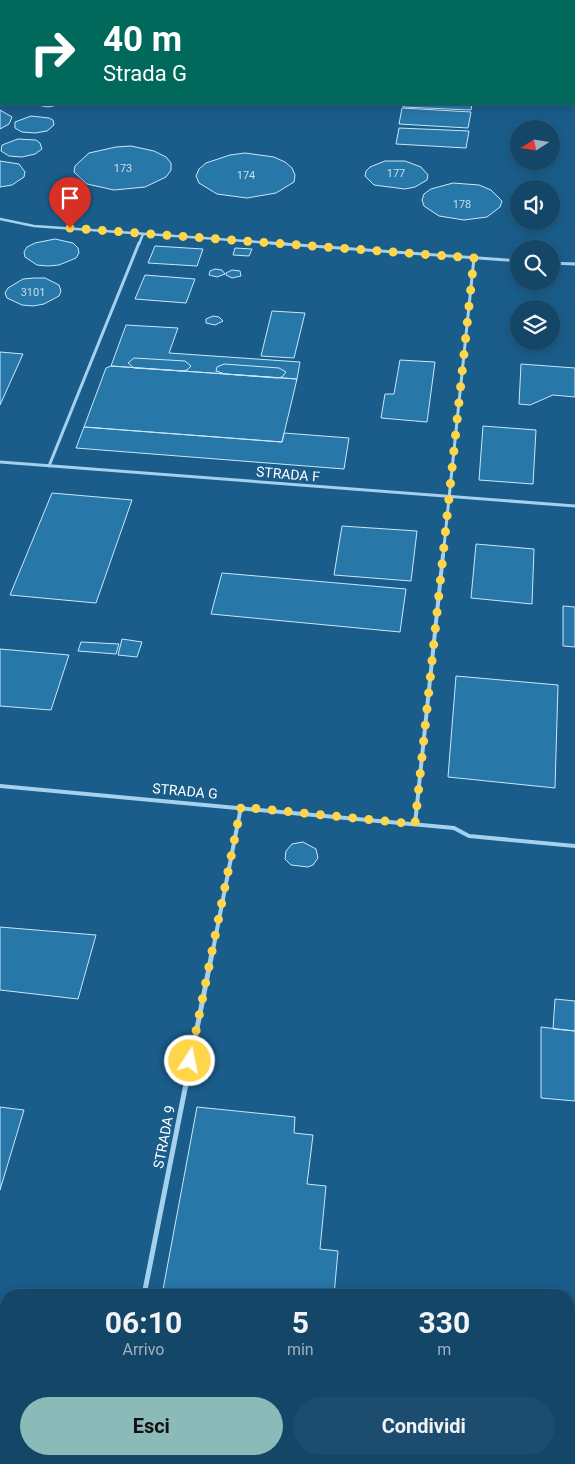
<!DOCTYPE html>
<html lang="it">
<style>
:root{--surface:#144668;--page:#1d4d6e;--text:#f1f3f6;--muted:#9db1c0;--line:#335e7c;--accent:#8bbbb9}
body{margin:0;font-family:Roboto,sans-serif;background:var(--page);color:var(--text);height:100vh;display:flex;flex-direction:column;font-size:19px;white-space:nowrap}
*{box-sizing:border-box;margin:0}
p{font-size:16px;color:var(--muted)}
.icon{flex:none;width:28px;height:28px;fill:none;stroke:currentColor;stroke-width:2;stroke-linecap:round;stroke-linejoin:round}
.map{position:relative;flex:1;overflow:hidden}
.side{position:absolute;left:0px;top:1289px;width:575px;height:176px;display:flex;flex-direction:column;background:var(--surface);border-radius:20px 20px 0 0;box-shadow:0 2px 12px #0003,0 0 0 1px var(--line)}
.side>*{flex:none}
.guide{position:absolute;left:0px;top:0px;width:575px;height:105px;box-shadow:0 2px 12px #0003,0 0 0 1px var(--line);background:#00695c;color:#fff;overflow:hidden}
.needle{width:32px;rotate:258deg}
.controls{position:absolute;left:510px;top:120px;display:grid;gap:10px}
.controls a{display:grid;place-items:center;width:50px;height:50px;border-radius:50%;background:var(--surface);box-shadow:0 2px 12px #0003,0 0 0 1px var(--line);font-size:25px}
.pin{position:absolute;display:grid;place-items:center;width:42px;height:42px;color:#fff;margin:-51px -21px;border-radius:50% 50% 50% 0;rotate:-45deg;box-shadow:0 0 5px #0007}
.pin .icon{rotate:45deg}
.me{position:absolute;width:55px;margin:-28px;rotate:11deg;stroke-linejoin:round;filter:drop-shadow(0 0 4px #0008)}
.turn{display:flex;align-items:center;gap:18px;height:105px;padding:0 20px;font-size:22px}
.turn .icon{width:65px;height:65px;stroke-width:2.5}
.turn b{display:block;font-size:35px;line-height:42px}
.eta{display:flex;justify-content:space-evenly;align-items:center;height:85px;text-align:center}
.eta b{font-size:30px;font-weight:700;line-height:35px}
.button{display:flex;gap:10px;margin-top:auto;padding:10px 20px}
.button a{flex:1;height:58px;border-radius:30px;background:var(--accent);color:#111;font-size:20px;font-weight:700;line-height:58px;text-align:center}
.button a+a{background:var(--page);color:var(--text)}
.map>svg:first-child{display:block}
.building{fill:#2877a9;stroke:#cae7fa}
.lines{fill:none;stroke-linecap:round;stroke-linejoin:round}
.service-far3{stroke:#a4d1ed;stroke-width:2.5}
.service-far2{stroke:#a4d1ed;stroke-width:3}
.service-far1{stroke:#a4d1ed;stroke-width:4}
.service{stroke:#a4d1ed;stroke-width:5}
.route{stroke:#ffd54a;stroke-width:9;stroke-dasharray:0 16.2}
.labels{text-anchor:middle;stroke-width:5;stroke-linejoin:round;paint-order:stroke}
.number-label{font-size:11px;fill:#c9ddea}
.street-label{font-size:14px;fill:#fff;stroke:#1a5d8b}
</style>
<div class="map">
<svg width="575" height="1464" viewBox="0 0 575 1464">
<rect width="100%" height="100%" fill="#1a5d8b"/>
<path class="building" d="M29 0H176L28 1Z
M32 104H63L48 107Z
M403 104H472L471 110 403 107Z
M402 108 471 112 468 128 399 124Z
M0 110 12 117 9 124 0 129Z
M31 116 49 118 53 120 54 125 47 131 35 133 22 132 15 128V122Z
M399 128 469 131 466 148 396 144Z
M18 139 36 140 40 143 42 149 35 154 22 157 9 156 1 151 2 145Z
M131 146 154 151 166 157 171 163V170L166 177 145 187 114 190 87 184 74 172 75 166 89 153 116 147Z
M245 153 274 157 285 162 292 168 295 175 294 182 276 193 247 198 217 194 199 183 196 176 199 169 206 163 230 155Z
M0 161 19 164 25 172 24 177 12 185 0 187Z
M385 161H405L421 167 428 175 427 180 415 187 405 189 374 185 365 176 366 171 370 167Z
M453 183 479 185 491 190 502 201 500 207 487 217 464 220 439 216 424 206 422 200 424 194 431 189Z
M55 239 73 243 78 248 79 253 76 258 59 265 48 266 37 265 25 257 24 252 27 247 35 243Z
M155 246 203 249 197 266 148 263Z
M235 248 252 249 249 256 233 255Z
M215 269 222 270 225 274 217 277 209 275 210 271Z
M232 270 240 271 241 276 232 278 226 275V273Z
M145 275 195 279 186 303 135 299Z
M34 278H45L59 285 61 291 59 296 44 304 33 306 22 305 7 298 5 293 8 288 23 279Z
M272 311 305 313 294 358 261 356Z
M213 316 219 317 223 321 215 325 206 323V319Z
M126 325 178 328 169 353 300 362 297 379 111 366Z
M0 352 23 354 0 405Z
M134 358 185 361 191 366 187 370 182 371 134 368 128 363Z
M400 360 435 362 427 422 381 418 385 394H394Z
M224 364 279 368 286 372 282 377 277 378 225 374 216 371 217 367Z
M521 364 575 368V397L553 395 530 405 519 404Z
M111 366 297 379 282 442 84 427 106 368Z
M483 426 536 430 533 484 479 480Z
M84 427 282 442 284 433 349 438 344 469 76 448Z
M52 493 132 500 96 603 10 595Z
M342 526 417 531 411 581 334 575Z
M476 544 534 549 532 604 471 598Z
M222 573 406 589 400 632 211 614Z
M563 606 575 607V647L563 646Z
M122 639 142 642 137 657 118 655Z
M81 642 119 644 116 654 78 651Z
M0 649 69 655 51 710 0 706Z
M456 676 558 685 555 788 448 777Z
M303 842 316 849 318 858 313 865 308 867 291 865 285 859 286 851 292 844Z
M0 927 96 935 78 999 0 990Z
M555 999 575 1001V1031L553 1029Z
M541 1027 575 1031V1101L541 1098Z
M0 1107 24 1110 0 1190Z
M197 1107 295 1117 294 1133 313 1135 307 1184 326 1186 320 1249 338 1251 334 1295H162Z
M569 1330 575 1331V1379L569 1378Z
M183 1459H239V1462L260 1464H182Z"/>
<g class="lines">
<path class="service-far3" d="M0 219 34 226 287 244
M139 244 143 234"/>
<path class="service-far2" d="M270 243 519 261
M551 263 575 264
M0 462 575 506
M49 466 139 243
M443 556 474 258"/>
<path class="service-far1" d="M0 786 454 828 469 836 575 846
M415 824 443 555
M212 955 241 807"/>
<path class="service" d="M144 1295 212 953
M110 1464 111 1459"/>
</g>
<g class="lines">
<path class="route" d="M70 228 474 258 415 824 241 807 190 1061"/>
</g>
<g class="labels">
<g class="number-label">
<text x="123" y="172">173</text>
<text x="396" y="177">177</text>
<text x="246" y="179">174</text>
<text x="462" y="208">178</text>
<text x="33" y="296">3101</text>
</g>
<g class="street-label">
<text transform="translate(288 474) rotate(5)" y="5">STRADA F</text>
<text transform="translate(185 791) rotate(5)" y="5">STRADA G</text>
<text transform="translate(164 1137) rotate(-79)" y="5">STRADA 9</text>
</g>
</g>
</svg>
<div class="controls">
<a><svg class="needle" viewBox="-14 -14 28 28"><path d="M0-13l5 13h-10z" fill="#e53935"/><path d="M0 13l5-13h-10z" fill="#9db1c0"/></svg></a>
<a><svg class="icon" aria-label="sound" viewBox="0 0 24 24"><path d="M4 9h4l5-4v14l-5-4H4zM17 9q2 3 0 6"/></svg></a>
<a><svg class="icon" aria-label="search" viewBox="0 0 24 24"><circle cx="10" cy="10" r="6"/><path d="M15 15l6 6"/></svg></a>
<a><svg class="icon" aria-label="layers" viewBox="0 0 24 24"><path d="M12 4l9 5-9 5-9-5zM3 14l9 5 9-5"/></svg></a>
</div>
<div class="pin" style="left:70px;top:228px;background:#d93025"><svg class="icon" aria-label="arrive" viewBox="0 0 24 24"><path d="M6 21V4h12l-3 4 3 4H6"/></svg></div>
<svg class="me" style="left:190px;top:1061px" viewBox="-20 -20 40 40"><circle r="17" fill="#ffd54a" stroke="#fff" stroke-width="3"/><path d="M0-11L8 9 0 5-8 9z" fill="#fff"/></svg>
<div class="guide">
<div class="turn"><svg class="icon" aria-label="right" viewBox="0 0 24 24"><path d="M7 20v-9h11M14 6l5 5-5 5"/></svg><div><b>40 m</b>Strada G</div></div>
</div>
<section class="side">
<div class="eta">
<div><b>06:10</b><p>Arrivo</p></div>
<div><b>5</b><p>min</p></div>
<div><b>330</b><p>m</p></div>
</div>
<div class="button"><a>Esci</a><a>Condividi</a></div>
</section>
</div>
